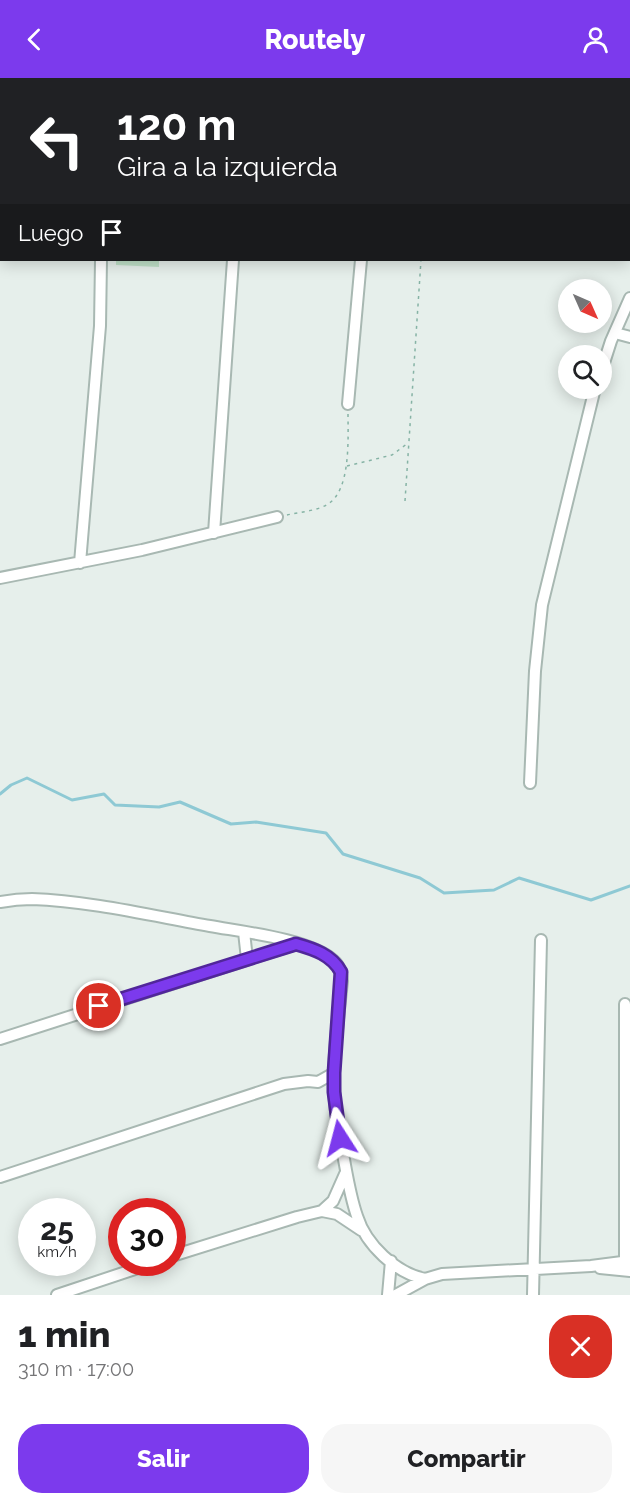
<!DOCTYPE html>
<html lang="es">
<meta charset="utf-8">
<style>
:root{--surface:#fff;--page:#f6f6f6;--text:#202124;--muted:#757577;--accent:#7c3aed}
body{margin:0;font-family:Raleway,sans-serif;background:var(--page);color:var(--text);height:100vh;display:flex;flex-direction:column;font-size:22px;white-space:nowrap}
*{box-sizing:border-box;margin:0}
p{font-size:20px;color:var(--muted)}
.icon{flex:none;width:33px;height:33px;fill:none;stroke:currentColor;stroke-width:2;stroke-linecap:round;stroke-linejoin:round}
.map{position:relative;height:1217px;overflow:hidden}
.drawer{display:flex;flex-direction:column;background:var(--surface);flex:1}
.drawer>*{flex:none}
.hud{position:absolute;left:0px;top:0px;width:630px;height:183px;box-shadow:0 3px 15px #0003;background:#202124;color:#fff;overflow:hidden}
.needle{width:39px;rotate:135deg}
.controls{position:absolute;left:558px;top:201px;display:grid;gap:12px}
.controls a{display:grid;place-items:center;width:54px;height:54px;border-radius:50%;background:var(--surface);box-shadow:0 3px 15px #0003;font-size:30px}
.speed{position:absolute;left:18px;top:1120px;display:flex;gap:12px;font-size:30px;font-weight:700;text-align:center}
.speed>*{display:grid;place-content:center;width:78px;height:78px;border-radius:50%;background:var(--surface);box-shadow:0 3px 15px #0003;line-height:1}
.speed small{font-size:15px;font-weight:400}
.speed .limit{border:9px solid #d22;background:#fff;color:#111}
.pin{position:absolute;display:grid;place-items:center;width:51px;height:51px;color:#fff;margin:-26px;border:3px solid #fff;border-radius:50%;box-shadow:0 2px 6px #0007}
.me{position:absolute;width:66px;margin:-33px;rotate:351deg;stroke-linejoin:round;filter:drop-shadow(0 0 4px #0008)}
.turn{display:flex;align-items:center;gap:21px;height:126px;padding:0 18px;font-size:27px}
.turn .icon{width:78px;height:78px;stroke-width:2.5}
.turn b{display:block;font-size:42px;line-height:51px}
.then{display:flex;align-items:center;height:57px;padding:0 18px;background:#0003;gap:12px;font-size:22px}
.round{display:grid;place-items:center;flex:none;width:63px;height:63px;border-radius:24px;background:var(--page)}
.overview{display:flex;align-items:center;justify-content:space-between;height:102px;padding:0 18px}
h1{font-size:36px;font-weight:800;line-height:45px}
.primary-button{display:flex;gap:12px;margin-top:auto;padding:12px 18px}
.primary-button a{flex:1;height:69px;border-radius:24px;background:var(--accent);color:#fff;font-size:24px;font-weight:800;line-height:69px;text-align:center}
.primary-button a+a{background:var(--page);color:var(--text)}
header{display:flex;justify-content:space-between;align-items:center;height:78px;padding:0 18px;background:var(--accent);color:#fff;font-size:27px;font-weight:800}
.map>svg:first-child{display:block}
.green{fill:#bfe0c8}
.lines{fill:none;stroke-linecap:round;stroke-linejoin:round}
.stream{stroke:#8ec9d4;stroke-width:3}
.street-casing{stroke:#a8b8b2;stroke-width:14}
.path{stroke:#86b3a5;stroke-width:1.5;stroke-dasharray:3 4.5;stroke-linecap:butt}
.street{stroke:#fff;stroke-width:10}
.route-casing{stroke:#51269a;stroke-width:15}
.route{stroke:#7c3aed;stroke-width:10}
</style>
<header><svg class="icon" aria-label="back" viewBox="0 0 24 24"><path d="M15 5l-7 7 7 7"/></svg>Routely<svg class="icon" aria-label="person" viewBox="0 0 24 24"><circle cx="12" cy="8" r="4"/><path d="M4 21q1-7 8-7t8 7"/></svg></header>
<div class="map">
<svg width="630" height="1217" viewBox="0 0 630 1217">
<rect width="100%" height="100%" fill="#e6efeb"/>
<path class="green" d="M0 0H120L126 1 2 2 1 23Z
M116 182H159V189L116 187Z"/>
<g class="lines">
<path class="stream" d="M0 716 11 707 27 700 72 722 104 716 115 727 159 729 180 724 231 746 256 744 326 755 343 776 420 800 444 815 494 812 519 800 591 822 630 808"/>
<g class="street-casing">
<path id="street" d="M226 0V2
M628 98 630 97
M0 116H2
M615 255 630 259
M602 291 611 263 630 220
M348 326 361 182
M214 455 233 182
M80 485 100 248 101 182
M0 500 142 472 277 439
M530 705 535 593 542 527 595 310
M0 824C11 822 21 821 32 821 90 823 153 838 210 848 243 854 308 861 333 882 340 888 341 894 342 903 339 933 335 963 334 994 333 1022 338 1049 343 1076 347 1097 350 1118 357 1138 366 1167 396 1195 425 1201
M244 854 247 881
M625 926V1183
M0 961 296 866
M0 1099 284 1006 308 1003 318 1004 334 995
M322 1133 333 1123 345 1096
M172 1178 297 1139 322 1133 337 1136 361 1152
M600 1190 630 1193
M57 1217 153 1185
M388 1217 391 1183
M396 1217 425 1201 442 1196 591 1188 630 1183
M533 1217 541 862"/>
</g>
<path class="path" d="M434 2V0
M347 388 392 377 408 365
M405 423 421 182
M287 437C300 434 317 433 328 426 351 412 348 360 348 336"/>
<use href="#street" class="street"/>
</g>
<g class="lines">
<g class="route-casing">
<path id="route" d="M99 928 296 866C314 871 332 877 341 894L334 995V1014L340 1060"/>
</g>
<use href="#route" class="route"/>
</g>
</svg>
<div class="controls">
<a><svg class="needle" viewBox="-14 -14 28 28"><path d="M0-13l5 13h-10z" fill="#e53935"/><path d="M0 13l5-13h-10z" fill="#757577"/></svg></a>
<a><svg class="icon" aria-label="search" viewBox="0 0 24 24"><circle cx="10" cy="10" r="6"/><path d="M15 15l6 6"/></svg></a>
</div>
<div class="speed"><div>25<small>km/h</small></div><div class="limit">30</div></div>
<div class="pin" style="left:99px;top:928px;background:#d93025"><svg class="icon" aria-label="arrive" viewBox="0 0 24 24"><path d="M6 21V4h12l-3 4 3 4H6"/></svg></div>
<svg class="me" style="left:340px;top:1060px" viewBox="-20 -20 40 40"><path d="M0-17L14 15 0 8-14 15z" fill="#7c3aed" stroke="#fff" stroke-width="4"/></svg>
<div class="hud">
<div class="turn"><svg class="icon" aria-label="left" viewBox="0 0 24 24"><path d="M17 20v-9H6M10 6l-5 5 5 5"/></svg><div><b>120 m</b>Gira a la izquierda</div></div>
<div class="then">Luego<svg class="icon" aria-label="arrive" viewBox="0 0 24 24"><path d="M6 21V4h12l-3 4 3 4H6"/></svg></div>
</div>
</div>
<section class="drawer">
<div class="overview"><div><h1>1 min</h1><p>310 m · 17:00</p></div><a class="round" style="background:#d93025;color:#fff"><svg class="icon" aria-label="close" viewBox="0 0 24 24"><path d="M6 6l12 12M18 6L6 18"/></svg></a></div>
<div class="primary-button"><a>Salir</a><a>Compartir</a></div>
</section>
